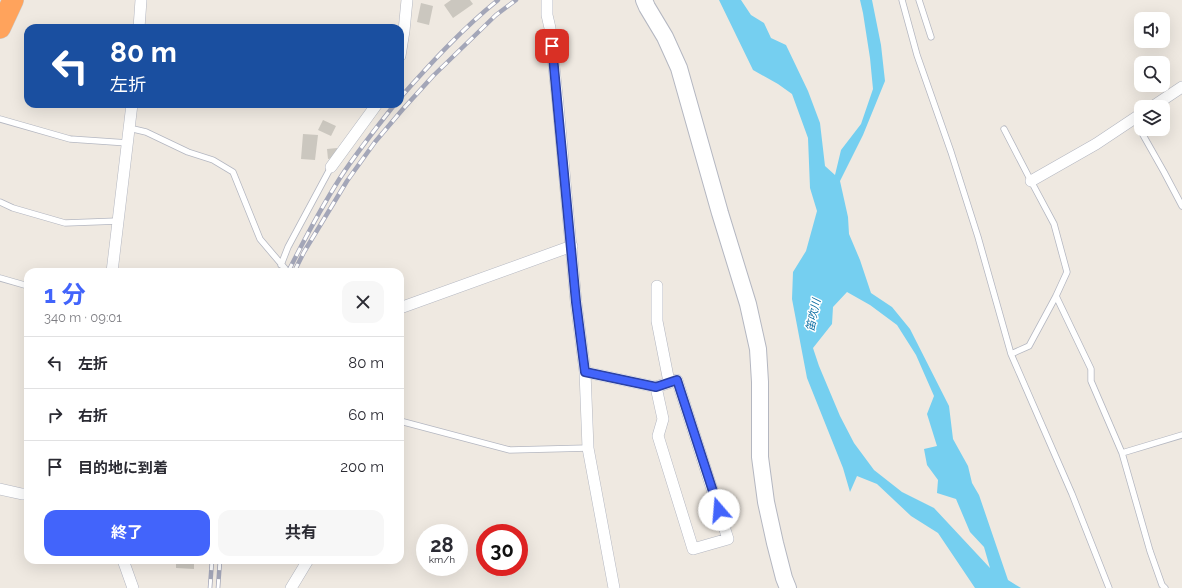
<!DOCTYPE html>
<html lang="ja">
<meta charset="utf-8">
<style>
:root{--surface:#fff;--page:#f7f7f7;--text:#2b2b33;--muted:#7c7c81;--line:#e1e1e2;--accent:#4264fb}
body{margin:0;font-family:Raleway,"Noto Sans JP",sans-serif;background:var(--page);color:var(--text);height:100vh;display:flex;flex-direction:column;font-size:15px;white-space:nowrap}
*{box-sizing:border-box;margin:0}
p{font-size:13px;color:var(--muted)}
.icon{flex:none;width:22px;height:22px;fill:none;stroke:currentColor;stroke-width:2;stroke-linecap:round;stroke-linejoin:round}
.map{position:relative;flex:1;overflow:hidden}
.panel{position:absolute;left:24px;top:268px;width:380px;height:296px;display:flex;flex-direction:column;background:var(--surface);border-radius:12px;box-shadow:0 4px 16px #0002}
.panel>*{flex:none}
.banner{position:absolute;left:24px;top:24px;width:380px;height:84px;border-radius:12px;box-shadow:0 4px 16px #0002;background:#1a4fa0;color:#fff;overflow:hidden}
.tools{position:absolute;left:1134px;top:12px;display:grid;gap:8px}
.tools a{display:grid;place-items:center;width:36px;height:36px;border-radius:8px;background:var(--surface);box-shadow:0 4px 16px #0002;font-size:20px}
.speed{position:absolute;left:416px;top:524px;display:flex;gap:8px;font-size:20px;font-weight:700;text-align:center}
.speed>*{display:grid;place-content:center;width:52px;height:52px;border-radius:50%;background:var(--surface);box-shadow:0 4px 16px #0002;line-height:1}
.speed small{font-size:10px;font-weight:400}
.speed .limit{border:6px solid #d22;background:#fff;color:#111}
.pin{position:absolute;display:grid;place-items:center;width:34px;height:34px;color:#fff;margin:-17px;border-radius:8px;box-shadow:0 2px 6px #0006}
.me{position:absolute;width:44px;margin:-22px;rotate:342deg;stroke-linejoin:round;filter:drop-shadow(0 0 3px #0008)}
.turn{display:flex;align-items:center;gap:14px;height:84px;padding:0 20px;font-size:18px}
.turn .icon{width:52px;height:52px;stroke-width:2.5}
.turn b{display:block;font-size:28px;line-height:34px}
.round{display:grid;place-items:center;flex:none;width:42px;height:42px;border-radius:12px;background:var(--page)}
.summary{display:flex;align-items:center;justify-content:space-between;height:68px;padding:0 20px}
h1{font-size:24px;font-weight:700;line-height:30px;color:var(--accent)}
.button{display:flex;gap:8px;margin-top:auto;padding:8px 20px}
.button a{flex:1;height:46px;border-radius:12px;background:var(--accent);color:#fff;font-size:16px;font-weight:700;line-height:46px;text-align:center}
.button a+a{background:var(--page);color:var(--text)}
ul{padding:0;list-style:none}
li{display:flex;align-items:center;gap:12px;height:52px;padding:0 20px;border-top:1px solid var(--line)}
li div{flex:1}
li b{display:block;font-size:15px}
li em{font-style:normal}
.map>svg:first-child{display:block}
.water{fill:#75cff0;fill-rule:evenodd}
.building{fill:#cbc7bf}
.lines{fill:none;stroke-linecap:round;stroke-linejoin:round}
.lane-casing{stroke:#b4b7c1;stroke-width:7}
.street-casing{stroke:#b4b7c1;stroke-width:12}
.secondary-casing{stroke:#b4b7c1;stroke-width:18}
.highway-casing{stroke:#c9c9c9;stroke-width:22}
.lane{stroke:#fff;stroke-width:5.5}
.street{stroke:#fff;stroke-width:11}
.secondary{stroke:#fff;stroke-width:16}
.highway{stroke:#ffa35c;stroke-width:21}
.rail-casing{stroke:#a3a6b8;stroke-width:4.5}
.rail{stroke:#fff;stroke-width:3;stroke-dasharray:9;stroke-linecap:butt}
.route-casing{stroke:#2b41a3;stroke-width:10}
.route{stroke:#4264fb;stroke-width:7}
.labels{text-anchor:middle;stroke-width:3;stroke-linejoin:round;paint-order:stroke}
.water-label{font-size:11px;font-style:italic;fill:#0d6fa3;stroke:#fff}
</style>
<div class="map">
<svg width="1182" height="588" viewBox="0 0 1182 588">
<rect width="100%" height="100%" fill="#efe9e1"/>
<path class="water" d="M719 0H741L751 15 764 23 771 38 786 45 808 91 820 123 825 166 835 175 841 150 861 124 873 89 870 58 863 13 860 0H872L881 45 885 81 863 135 840 181 848 217 849 234 860 260 871 293 892 307 910 329 949 406 953 439 968 466 972 483 979 495 1008 580 1021 588H975L938 533 911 516 877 484 857 476 850 492 843 468 807 378 792 299 793 272 806 251 817 211 810 188 808 138 792 94 778 84 753 70ZM847 292 870 305 897 325 916 355 934 396 927 414 937 446 924 449 927 465 938 480 937 493 956 499 970 532 984 547 990 568 934 508 902 492 874 470 854 443 840 416 819 366 813 348 832 324 833 307Z"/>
<path class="building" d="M451 0H470L473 4 453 18 444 5Z
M421 3 433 6 429 25 417 22Z
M323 120 336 126 331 136 318 130Z
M303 134 318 135 315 160 301 159Z
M337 148 338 157 328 159 327 149Z
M176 560H194V569L176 568Z"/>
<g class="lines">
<g class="lane-casing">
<path id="lane" d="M902 0 917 55 951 152 978 237 1011 354 1072 494 1109 588
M919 0 931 37
M0 119 70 139 128 143
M1134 119 1164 172 1182 206
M129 128 146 132 188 152 213 160 233 172 260 239 288 272
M1004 129 1031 181 1054 224 1067 272 1056 296 1029 346 1011 354
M0 202 13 208 65 223 118 221
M281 265 288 247 331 167
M0 278 28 286
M1056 296 1091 369V381L1122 453 1150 551 1162 585 1165 588
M400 421 510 450 588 448
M1122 453 1182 435"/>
</g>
<g class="street-casing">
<path id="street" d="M547 0V15L550 28 558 105 576 302 585 372 588 448 614 588
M139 28 141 0
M400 56 404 31 407 0
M1152 107 1182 87
M331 167 377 104
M1031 181 1096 144 1141 114
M112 272 132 104
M657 286V321L669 382
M400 308 572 246
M585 372 656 387 677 380 728 539 693 549 658 436 663 419 656 387
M0 489 22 494H28
M123 560 133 588
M291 588 308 560"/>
</g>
<g class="secondary-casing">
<path id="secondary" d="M644 0 647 7 665 37 679 68 720 213 748 304 758 349 760 382V457L766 502 775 543 784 578 788 588"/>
</g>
<g class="highway-casing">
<path id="highway" d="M0 28 13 0"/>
</g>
<use href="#lane" class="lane"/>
<use href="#street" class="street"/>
<use href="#secondary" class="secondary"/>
<use href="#highway" class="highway"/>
<g class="rail-casing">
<path id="rail" d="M400 98C430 64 462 29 498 0
M288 272C304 240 321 208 340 178 357 152 376 128 395 104
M294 272 304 252 347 181 375 142 403 109 433 76 496 15 516 0
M210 588 212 560
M218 588 220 560"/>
</g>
<use href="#rail" class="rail"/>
</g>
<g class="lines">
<g class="route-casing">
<path id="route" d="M552 46 576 302 585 372 656 387 677 380 719 510"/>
</g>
<use href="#route" class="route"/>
</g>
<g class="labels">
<g class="water-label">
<text transform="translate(813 315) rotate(-78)" y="4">笛吹川</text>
</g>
</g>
</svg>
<div class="tools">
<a><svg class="icon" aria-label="sound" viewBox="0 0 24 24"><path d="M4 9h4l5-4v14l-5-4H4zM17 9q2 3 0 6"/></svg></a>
<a><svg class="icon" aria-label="search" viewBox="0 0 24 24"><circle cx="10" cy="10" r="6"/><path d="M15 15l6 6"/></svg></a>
<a><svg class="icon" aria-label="layers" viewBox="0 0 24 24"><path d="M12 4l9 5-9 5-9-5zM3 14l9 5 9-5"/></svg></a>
</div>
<div class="speed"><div>28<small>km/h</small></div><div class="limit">30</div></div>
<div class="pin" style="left:552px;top:46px;background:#d93025"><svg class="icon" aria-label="arrive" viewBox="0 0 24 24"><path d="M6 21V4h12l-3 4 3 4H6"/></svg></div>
<svg class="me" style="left:719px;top:510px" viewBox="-20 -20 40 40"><circle r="19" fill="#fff"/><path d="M0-13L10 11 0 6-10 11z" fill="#4264fb"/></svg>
<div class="banner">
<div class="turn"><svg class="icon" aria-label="left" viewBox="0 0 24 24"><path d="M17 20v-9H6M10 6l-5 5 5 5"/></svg><div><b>80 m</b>左折</div></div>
</div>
<section class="panel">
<div class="summary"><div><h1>1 分</h1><p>340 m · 09:01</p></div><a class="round"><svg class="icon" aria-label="close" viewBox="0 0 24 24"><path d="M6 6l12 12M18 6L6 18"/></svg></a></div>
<ul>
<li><svg class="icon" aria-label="left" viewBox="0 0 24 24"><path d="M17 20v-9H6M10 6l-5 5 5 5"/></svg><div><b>左折</b></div><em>80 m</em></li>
<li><svg class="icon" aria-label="right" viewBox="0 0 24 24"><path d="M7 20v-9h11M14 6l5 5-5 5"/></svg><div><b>右折</b></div><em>60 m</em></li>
<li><svg class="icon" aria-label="arrive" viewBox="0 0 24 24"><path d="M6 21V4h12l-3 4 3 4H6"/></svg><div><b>目的地に到着</b></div><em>200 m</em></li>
</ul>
<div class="button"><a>終了</a><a>共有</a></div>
</section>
</div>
